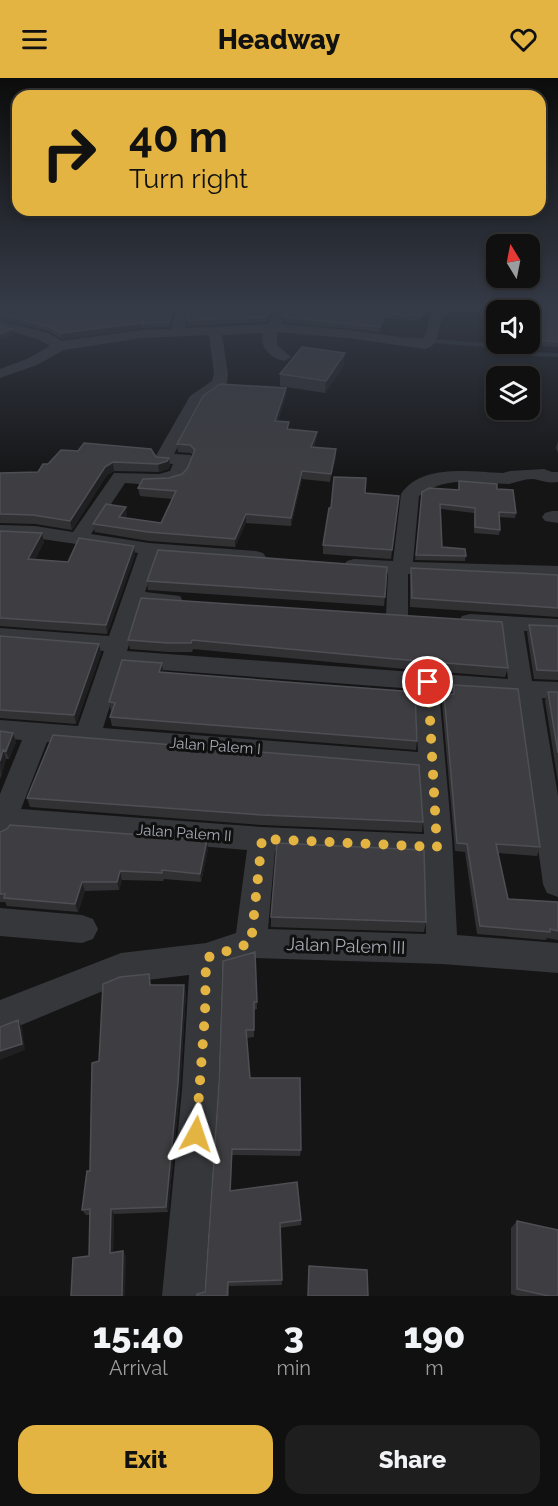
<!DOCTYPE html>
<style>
:root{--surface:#101010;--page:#1e1e1e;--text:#f1f3f6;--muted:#9c9d9f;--line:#303030;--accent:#e3b441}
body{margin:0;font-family:Raleway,sans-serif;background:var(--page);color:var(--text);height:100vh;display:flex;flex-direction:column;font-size:22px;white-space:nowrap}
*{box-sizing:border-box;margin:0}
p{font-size:20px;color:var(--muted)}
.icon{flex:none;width:33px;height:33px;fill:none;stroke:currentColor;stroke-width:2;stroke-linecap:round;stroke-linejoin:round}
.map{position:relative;height:1218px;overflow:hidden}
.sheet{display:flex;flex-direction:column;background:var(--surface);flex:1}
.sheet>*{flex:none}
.banner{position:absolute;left:12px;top:12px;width:534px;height:126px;border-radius:18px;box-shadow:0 3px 9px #0003,0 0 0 2px var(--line);background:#e3b441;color:#111;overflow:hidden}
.needle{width:39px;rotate:350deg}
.controls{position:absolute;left:486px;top:156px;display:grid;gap:12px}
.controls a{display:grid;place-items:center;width:54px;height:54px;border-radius:12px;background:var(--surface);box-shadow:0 3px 9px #0003,0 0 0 2px var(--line);font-size:30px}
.pin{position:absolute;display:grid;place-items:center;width:51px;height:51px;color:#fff;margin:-26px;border:3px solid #fff;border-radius:50%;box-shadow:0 2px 6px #0007}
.me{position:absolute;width:66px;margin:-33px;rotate:5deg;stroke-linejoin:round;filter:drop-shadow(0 0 4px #0008)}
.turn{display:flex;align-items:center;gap:21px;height:126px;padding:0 18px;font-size:27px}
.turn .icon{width:78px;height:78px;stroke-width:2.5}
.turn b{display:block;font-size:42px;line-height:51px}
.eta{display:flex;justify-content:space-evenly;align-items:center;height:102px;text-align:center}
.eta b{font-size:36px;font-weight:800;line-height:42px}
.button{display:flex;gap:12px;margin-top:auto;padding:12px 18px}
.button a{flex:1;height:69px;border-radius:18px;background:var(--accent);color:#111;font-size:24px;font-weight:800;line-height:69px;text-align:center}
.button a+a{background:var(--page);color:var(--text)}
header{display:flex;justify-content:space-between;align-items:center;height:78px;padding:0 18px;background:var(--accent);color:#111;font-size:27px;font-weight:800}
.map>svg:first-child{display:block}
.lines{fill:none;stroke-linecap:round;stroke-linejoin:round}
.stream{stroke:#2c3339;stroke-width:4}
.street{fill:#36373b;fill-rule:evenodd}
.wall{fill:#313134}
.shaded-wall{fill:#202022}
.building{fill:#3e3e42;stroke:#4e4f54;stroke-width:1.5}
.route{stroke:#e3b441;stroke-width:10;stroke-dasharray:0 18}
.labels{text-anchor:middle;stroke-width:6;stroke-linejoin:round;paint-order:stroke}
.street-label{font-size:15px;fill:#a8abb5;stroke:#101011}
.near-street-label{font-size:18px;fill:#a8abb5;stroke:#101011}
</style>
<header><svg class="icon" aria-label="menu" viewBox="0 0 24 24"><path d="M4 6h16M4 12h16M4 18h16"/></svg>Headway<svg class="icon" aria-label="heart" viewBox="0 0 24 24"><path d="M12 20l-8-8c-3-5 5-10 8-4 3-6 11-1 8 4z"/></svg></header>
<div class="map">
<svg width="558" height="1218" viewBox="0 0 558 1218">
<rect width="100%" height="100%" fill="#151516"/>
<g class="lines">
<path class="stream" d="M409 261 511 269 527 276 558 277"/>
<path class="street" d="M176 231H189L185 250 268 246 277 231H290L281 246 348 252 422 262C436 243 418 231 452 231 450 234 447 235 444 238 436 248 442 267 425 271L348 260 277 254V267L291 279 284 283C270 280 259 269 263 255L222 257 228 296 227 305 202 324 174 376 191 377 194 381C191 387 187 399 182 402 167 411 143 406 125 405L91 456 149 465 256 473 263 475 266 479 263 483 256 485 157 478 145 514 180 518 183 523 180 528 172 530 141 527 127 573 508 601 502 552 462 548 459 543 462 538 470 536 558 541V555L524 553 532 603 558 604V622L542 620 558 718V819L547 815 543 806 517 618 439 613 452 760 457 857 558 865V895L442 886 251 880 222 890 218 1012 204 1218H162L182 1012 189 897 122 905 0 956V922L121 875 206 865 236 855 247 772 12 753 10 758 0 762V716L22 662 0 660V642L78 648 104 573 0 564V550L109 558 138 475 35 460 0 459V447L35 448 73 454 114 395 159 396 170 393 173 386 157 385 154 381 190 318 212 303 214 296 209 257 142 260 64 272 37 287 0 300V291L27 281 50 268 38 261 0 250V242L48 255 62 263 142 252 171 251ZM122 589 415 611 418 674 103 650ZM47 664 419 694 424 756 262 749 21 731ZM275 773 424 780 426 856 268 851Z
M544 391 552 394H558V404C550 405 546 404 538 402 529 399 518 404 509 406 478 405 445 397 419 418L413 484 558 488V500L408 496V538L405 543 397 545 389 543 386 538 388 495 347 491 344 487 347 483 354 481 393 483 401 416C422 385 471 394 503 395L510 393Z
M552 433H558V445L545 443 542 439 545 435Z
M0 830 82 837 93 841 98 851 93 861 82 865 0 858Z"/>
</g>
<path class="wall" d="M0 231H175L169 249 142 250 62 261 49 253 0 241Z
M189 231H274L267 244 188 248 187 242Z
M428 231 421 243 385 240 379 254 285 244V239Z
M455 231H558V269L541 268V271L515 268V266H530V232H496V238Z
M344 287 325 315 280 308V296Z
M286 317 278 343 289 351 317 354 316 362 314 369 336 371V379L330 404 302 401 291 448 246 445 235 469 149 463 95 454 93 446 127 437 125 440 161 445 172 421 140 418 138 410 182 396 187 391 193 377 191 375 178 374 177 366Z
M558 363V375L556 370Z
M156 379 169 380 170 388 168 391 159 394 114 393 107 397 72 452 35 446 0 445V395L38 394 48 386Z
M459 403 497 411 516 435 515 440 499 439 500 452 499 457 474 455V435L441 431 442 469 466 478 465 483 415 482 422 414 458 412Z
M365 415 399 418 391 481 323 476V467L331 430Z
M0 453 44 464 35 481 68 484 135 477 107 556 0 548Z
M411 490 558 497V539L410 529V498Z
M147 503 385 519 384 528 148 512Z
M141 520 508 590 505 599 394 590 193 571 192 574H169L130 571 128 562Z
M529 547 558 548V602L534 601 527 555Z
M0 558 99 566 101 575 76 646 0 640Z
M163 595 417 663 416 672 112 648 110 639 112 633H111L109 624Z
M454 607 540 769 537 778 498 775 508 821 558 824V862L547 860 546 862 477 856 465 774 455 773 442 625 444 616H452Z
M548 614H558V704L545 623Z
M0 653 16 664 9 681H6L0 701Z
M27 720 423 744 422 754 262 747 30 729Z
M0 754 208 771 201 804 164 801 163 803 122 802 119 812 85 813 78 834 7 828 5 824H0Z
M271 839 426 844 424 854 271 849Z
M255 874 257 931 254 932V959L247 960 250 1000 301 1072 300 1078 232 1077 231 1113 301 1142V1147L280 1150 282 1207 229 1208V1218H197L205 1214Z
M149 896 151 907 186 915 180 1012 168 1134 114 1136 113 1174 126 1178H89L90 1137H86L82 1132 90 1093 99 983Z
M517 1143 558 1218H517L511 1216V1150Z"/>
<path class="shaded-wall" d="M173 231H175L169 249V244Z
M271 231H274L267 244V239Z
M426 231H428L421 243V238Z
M386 235 385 240 379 254 380 249Z
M141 245 142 250 62 261 61 255Z
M12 251 13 256 0 262V256Z
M345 275 344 287 325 315 326 303Z
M286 310V317L275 351V343Z
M317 354 316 362 310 377 311 369Z
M336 371V379L330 404 331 396Z
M169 380 170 388 168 391 159 394 158 386Z
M113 384 114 393 107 397 72 452 70 443 105 389Z
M302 393V401L291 448V440Z
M126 429 127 437 121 448 119 439Z
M246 436V445L235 469V461Z
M42 455 44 464 31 490 28 481Z
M134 468 135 477 107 556 106 547Z
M99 566 101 575 76 646 74 637Z
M162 585 163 594H159Z
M13 655 16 664 9 681 6 673Z
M3 672 6 681 1 701 0 683Z
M207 762 208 771 201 804 200 796Z
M120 793 122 802 119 812 117 804Z
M82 804 85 813 78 834 75 826Z
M184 907 186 915 180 1012 168 1134 166 1129Z
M18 942 22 949 25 972 0 982V973Z
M232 1071V1077L231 1119 230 1113Z
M111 1131 114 1136 113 1180 110 1175Z
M123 1173 126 1178 125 1218H122Z"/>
<path class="building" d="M0 231H173L169 244 141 245 61 255 48 248 0 236Z
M189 231H271L267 239 187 242Z
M289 231H426L421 238 386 235 380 249 285 239Z
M487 231H558V264L542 262V265L530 264V232L496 233Z
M0 247 12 251 0 256Z
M302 269 345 275 326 303 280 296Z
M220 306 286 310 275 343 289 344 287 351 317 354 311 369 336 371 331 396 302 393 291 440 246 436 235 461 148 454 93 446 106 426 126 429 119 439 161 445 176 413 138 410 143 401 169 400 182 396 187 391 195 372 190 367 177 366 203 318Z
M84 365 151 371 156 379 169 380 167 383 158 386 113 384 105 389 70 443 33 437 0 436V395L38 394 43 386H48L61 372 78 373Z
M334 399 366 400 365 415 399 418 392 472 323 467 329 430H331Z
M459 403 497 406V411L513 412 516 435 499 434 500 452 475 449V430L440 426 442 469 465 471 466 478 416 477 422 414 429 410 459 412Z
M0 453 42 455 28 481 68 484 79 460 134 468 106 547 0 540Z
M158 472 387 489 385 519 147 503Z
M411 490 558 497V530L412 520Z
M141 520 502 544 508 590 395 581 192 562 191 565H168L128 562Z
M529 547 558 548V593L537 592Z
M0 558 99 566 74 637 0 632Z
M122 582 162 585 159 594 415 614 417 663 110 639 115 625 109 624Z
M454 607 518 611 540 769 496 766 508 821 558 824V853L550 851V854L480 848 467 766 457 765 444 616H454Z
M548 614H558V675Z
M0 653 13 655 6 673 3 672 0 683Z
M53 657 419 687 423 744 262 737 27 720Z
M10 747 207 762 200 796 162 792V795L120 793 117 804H82L75 826 4 820 5 816H0V754L7 751Z
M277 765 424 772 426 844 271 839Z
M255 874 257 924H254V952H246L250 1000H300L301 1072 232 1071 230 1113 297 1104 301 1142 280 1145 282 1202 228 1204 227 1218H197V1216L205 1214 219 1005 223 883Z
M149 896 150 907H184L178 1005 166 1129 111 1131 110 1175 123 1173 122 1218H71L73 1180 89 1178 90 1131 82 1132 87 1093H90L92 985 99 983 103 906 120 899Z
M18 942 22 966 0 973V949Z
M517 1143 558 1152V1218H549L517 1211Z
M309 1188 367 1192 368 1218H308Z"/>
<linearGradient id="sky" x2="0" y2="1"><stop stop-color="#0c0c0c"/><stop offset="0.57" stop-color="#353b47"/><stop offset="1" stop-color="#353b47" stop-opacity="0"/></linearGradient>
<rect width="558" height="402" fill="url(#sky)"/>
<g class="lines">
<path class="route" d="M196 1056 205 936 206 880 251 865 262 761 437 769 428 604"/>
</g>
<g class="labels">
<g class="street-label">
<text transform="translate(215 668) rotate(4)" y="5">Jalan Palem I</text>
<text transform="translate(184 755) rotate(4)" y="5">Jalan Palem II</text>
</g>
<g class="near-street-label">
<text transform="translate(346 868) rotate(2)" y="6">Jalan Palem III</text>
</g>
</g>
</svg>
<div class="controls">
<a><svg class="needle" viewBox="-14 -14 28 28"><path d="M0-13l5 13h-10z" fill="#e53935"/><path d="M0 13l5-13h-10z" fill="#9c9d9f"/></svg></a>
<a><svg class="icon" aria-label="sound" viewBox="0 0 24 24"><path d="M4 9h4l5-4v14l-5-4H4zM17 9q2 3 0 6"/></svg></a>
<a><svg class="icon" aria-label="layers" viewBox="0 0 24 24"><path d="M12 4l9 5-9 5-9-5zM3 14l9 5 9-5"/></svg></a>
</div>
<div class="pin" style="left:428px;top:604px;background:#d93025"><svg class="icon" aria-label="arrive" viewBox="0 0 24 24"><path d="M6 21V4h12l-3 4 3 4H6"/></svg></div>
<svg class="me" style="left:196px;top:1056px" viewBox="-20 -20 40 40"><path d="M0-17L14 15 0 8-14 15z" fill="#e3b441" stroke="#fff" stroke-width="4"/></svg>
<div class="banner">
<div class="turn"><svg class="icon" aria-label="right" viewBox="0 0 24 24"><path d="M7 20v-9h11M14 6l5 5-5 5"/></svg><div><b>40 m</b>Turn right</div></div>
</div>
</div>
<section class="sheet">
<div class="eta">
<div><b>15:40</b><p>Arrival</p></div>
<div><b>3</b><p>min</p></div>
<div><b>190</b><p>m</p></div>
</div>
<div class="button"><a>Exit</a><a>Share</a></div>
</section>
